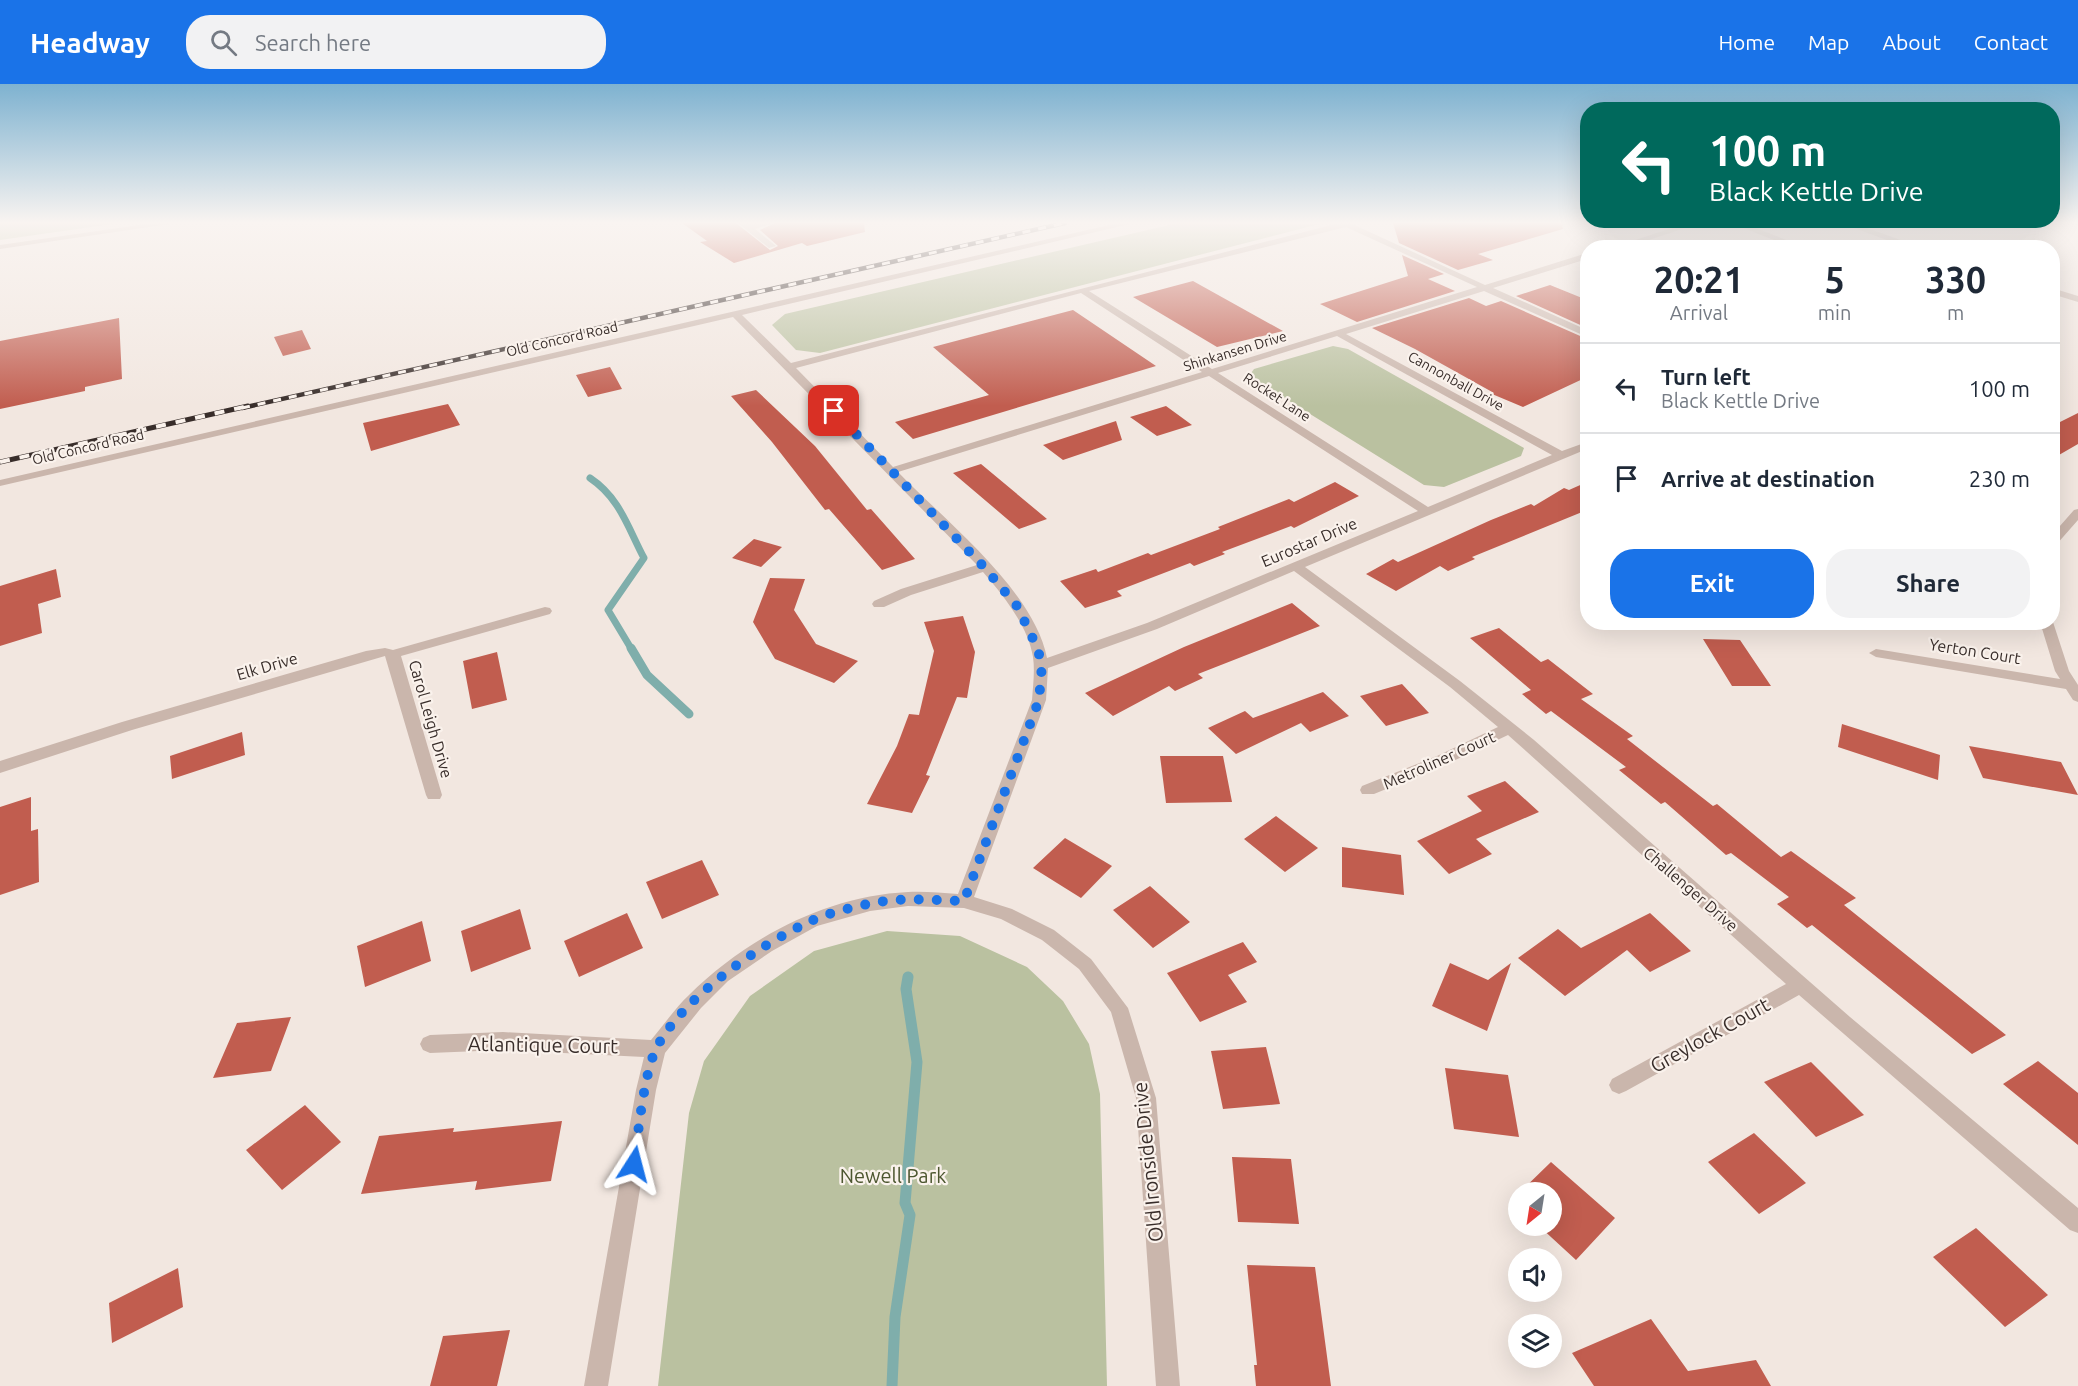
<!DOCTYPE html>
<style>
:root{--surface:#fff;--page:#f2f2f3;--text:#1f2937;--muted:#747a83;--line:#e0e1e3;--accent:#1a73e8}
body{margin:0;font-family:Ubuntu,sans-serif;background:var(--page);color:var(--text);height:100vh;display:flex;flex-direction:column;font-size:22px;white-space:nowrap}
*{box-sizing:border-box;margin:0}
p{font-size:20px;color:var(--muted)}
.icon{flex:none;width:33px;height:33px;fill:none;stroke:currentColor;stroke-width:2;stroke-linecap:round;stroke-linejoin:round}
.map{position:relative;flex:1;overflow:hidden}
.drawer{position:absolute;left:1580px;top:156px;width:480px;height:390px;display:flex;flex-direction:column;background:var(--surface);border-radius:24px;box-shadow:0 6px 24px #0002}
.drawer>*{flex:none}
.banner{position:absolute;left:1580px;top:18px;width:480px;height:126px;border-radius:24px;box-shadow:0 6px 24px #0002;background:#00695c;color:#fff;overflow:hidden}
.needle{width:39px;rotate:210deg}
.buttons{position:absolute;left:1508px;top:1098px;display:grid;gap:12px}
.buttons a{display:grid;place-items:center;width:54px;height:54px;border-radius:50%;background:var(--surface);box-shadow:0 6px 24px #0002;font-size:30px}
.pin{position:absolute;display:grid;place-items:center;width:51px;height:51px;color:#fff;margin:-26px;border-radius:12px;box-shadow:0 3px 9px #0006}
.me{position:absolute;width:66px;margin:-33px;rotate:9deg;stroke-linejoin:round;filter:drop-shadow(0 0 4px #0008)}
.turn{display:flex;align-items:center;gap:21px;height:126px;padding:0 30px;font-size:27px}
.turn .icon{width:78px;height:78px;stroke-width:2.5}
.turn b{display:block;font-size:42px;line-height:51px}
.eta{display:flex;justify-content:space-evenly;align-items:center;height:102px;text-align:center}
.eta b{font-size:36px;font-weight:700;line-height:42px}
.cta{display:flex;gap:12px;margin-top:auto;padding:12px 30px}
.cta a{flex:1;height:69px;border-radius:24px;background:var(--accent);color:#fff;font-size:24px;font-weight:700;line-height:69px;text-align:center}
.cta a+a{background:var(--page);color:var(--text)}
ul{padding:0;list-style:none}
li{display:flex;align-items:center;gap:18px;height:90px;padding:0 30px;border-top:2px solid var(--line)}
li div{flex:1}
li b{display:block;font-size:22px}
li em{font-style:normal}
header{display:flex;align-items:center;gap:36px;box-sizing:border-box;height:84px;padding:0 30px;background:var(--accent);color:#fff}
header strong{font-size:28px}
nav{display:flex;gap:33px;margin-inline-start:auto;font-size:21px}
.search{width:420px;height:54px;background:var(--page);display:flex;align-items:center;gap:15px;box-sizing:border-box;padding:0 21px;border-radius:24px;color:var(--muted);font-size:22px}
.map>svg:first-child{display:block}
.green{fill:#bac1a0}
.lines{fill:none;stroke-linecap:round;stroke-linejoin:round}
.stream-far2{stroke:#7faeab;stroke-width:7}
.stream-far1{stroke:#7faeab;stroke-width:9}
.stream{stroke:#7faeab;stroke-width:11}
.building{fill:#c15d4f}
.minor{fill:#cab6ac;fill-rule:evenodd}
.rail-far1-casing{stroke:#382d2a;stroke-width:4.5}
.rail-casing{stroke:#382d2a;stroke-width:5}
.rail-far1{stroke:#faf2ec;stroke-width:3;stroke-dasharray:8;stroke-linecap:butt}
.rail{stroke:#faf2ec;stroke-width:4;stroke-dasharray:10;stroke-linecap:butt}
.route{stroke:#1a73e8;stroke-width:10;stroke-dasharray:0 18}
.labels{text-anchor:middle;stroke-width:4.5;stroke-linejoin:round;paint-order:stroke}
.far-street-label{font-size:14px;fill:#382d2a;stroke:#faf2ec}
.street-label{font-size:16px;fill:#382d2a;stroke:#faf2ec}
.near-street-label{font-size:20px;fill:#382d2a;stroke:#faf2ec}
.near-park-label{font-size:20px;fill:#4c562f;stroke:#faf2ec}
</style>
<header>
<strong>Headway</strong>
<div class="search"><svg class="icon" aria-label="search" viewBox="0 0 24 24"><circle cx="10" cy="10" r="6"/><path d="M15 15l6 6"/></svg>Search here</div>
<nav><a>Home</a><a>Map</a><a>About</a><a>Contact</a></nav>
</header>
<div class="map">
<svg width="2078" height="1302" viewBox="0 0 2078 1302">
<rect width="100%" height="100%" fill="#f2e7e0"/>
<path class="green" d="M0 139H119L0 156Z
M1178 139 1319 140 820 269 796 266 772 241 785 230Z
M1333 262 1348 265 1524 364 1521 372 1444 403 1424 401 1249 292 1254 285Z
M887 847 960 852 1027 883 1063 917 1089 960 1100 1010 1107 1302H658L689 1029 704 977 750 912 814 867Z"/>
<g class="lines">
<path class="stream-far2" d="M590 394C620 414 628 444 644 474L608 526 632 566"/>
<path class="stream-far1" d="M631 564 647 591 689 630"/>
<path class="stream" d="M892 1302 895 1233 910 1131 905 1119 917 978 906 905 908 893"/>
</g>
<path class="building" d="M682 139H736L770 166 778 162 760 146 775 139H864L865 148 807 162 802 159 734 179 700 158 707 157Z
M1393 139H1562L1563 145 1478 170 1493 176 1458 186 1399 159Z
M1402 171 1444 190 1428 195 1455 207 1357 238 1320 220 1408 192Z
M1193 197 1283 247 1217 263 1133 213Z
M1550 201 1587 216V244L1516 212Z
M1469 214 1486 222 1501 217 1587 255V293L1523 323 1492 310 1494 309 1415 265 1372 244Z
M1073 226 1156 282 913 355 895 338 989 311 933 263Z
M119 234 122 295 85 303V307L0 325V257Z
M302 246 311 265 283 272 274 253Z
M610 283 622 305 588 313 576 291Z
M756 306 815 362 867 426 871 425 915 475 882 486 829 425 825 426 772 358 731 312Z
M448 320 460 341 371 367 363 339Z
M1166 322 1192 341 1157 352 1130 333Z
M2078 329V360L2052 375V342Z
M1116 337 1122 356 1063 376 1043 361Z
M981 380 1047 435 1019 445 953 389Z
M1335 398 1359 412 1294 444 1291 442 1222 468 1225 470 1194 482 1190 479 1117 507 1122 512 1085 524 1060 497 1096 485 1098 488 1148 469 1151 471 1220 445 1218 443 1289 415 1294 418Z
M1587 398V426L1472 473 1475 475 1448 487 1440 482 1396 507 1366 490 1393 475 1398 478 1491 436 1531 420 1534 422 1564 404 1569 406Z
M754 455 782 463 761 483 732 474Z
M56 485 61 513 38 520 42 549 0 562V502Z
M770 494 805 495 794 526 816 560 858 577 834 599 775 575 753 538Z
M1292 519 1320 542 1198 590 1203 594 1175 607 1169 602 1113 632 1085 609 1184 563Z
M963 532 975 568 967 614 957 613 926 691 930 692 912 729 867 720 897 662 909 630 919 631 934 567 924 538Z
M1499 544 1541 578 1548 575 1593 610 1581 615 1633 652 1627 655 1713 722 1717 720 1781 773 1791 767 1856 814 1844 821 2006 951 1972 970 1812 841 1807 844 1777 820 1789 813 1731 769 1726 771 1665 718 1661 720 1619 686 1626 683 1551 627 1546 630 1522 610 1531 606 1470 554Z
M1703 555 1740 556 1771 602H1732Z
M497 568 507 616 472 625 463 577Z
M1402 600 1429 629 1386 642 1360 612Z
M1323 608 1349 632 1310 648 1301 639 1236 670 1208 644 1245 627 1253 634Z
M1842 640 1940 671 1938 696 1838 663Z
M242 648 245 671 172 695 170 672Z
M1969 662 2061 678 2078 711 1983 694Z
M1160 672H1223L1232 718 1166 719Z
M1505 697 1539 728 1476 755 1492 770 1449 790 1417 757 1482 727 1467 712Z
M31 713V747L38 745 39 798 0 811V723Z
M1276 732 1318 764 1285 788 1244 755Z
M1065 754 1112 782 1081 814 1033 784Z
M1342 763 1401 771 1404 811 1342 803Z
M702 776 719 811 662 835 646 798Z
M1150 802 1190 838 1153 864 1113 826Z
M520 825 531 865 471 888 461 847Z
M627 829 643 864 579 893 564 857Z
M1650 829 1691 867 1650 888 1627 866 1565 912 1518 874 1558 845 1581 864Z
M422 837 431 877 365 903 357 862Z
M1243 858 1257 878 1228 891 1247 918 1200 938 1167 889Z
M1450 879 1488 896 1511 879 1487 947 1432 922Z
M291 933 271 987 213 994 237 939Z
M1266 963 1280 1020 1223 1025 1211 967Z
M2038 977 2078 1009V1061L2003 1000Z
M1811 978 1864 1031 1816 1053 1764 998Z
M1445 984 1508 991 1519 1053 1454 1045Z
M305 1021 341 1058 282 1106 246 1066Z
M562 1037 551 1097 475 1106 477 1097 361 1110 379 1052 454 1044 453 1048Z
M1754 1049 1806 1099 1759 1130 1708 1078Z
M1232 1073 1291 1075 1299 1140 1238 1138Z
M1551 1078 1615 1134 1576 1176 1539 1142H1551V1108H1520Z
M1976 1144 2048 1211 2005 1243 1933 1173Z
M1247 1181 1315 1183 1331 1302H1256L1254 1281H1257Z
M178 1184 183 1223 112 1259 109 1219Z
M1651 1235 1688 1287 1756 1276 1771 1302H1594L1572 1269Z
M510 1246 497 1302H430L443 1252Z"/>
<g class="lines">
<path class="minor" d="M153 139H176L0 165V161Z
M738 139H773L755 145 776 162 769 164Z
M1118 139H1134L742 231 791 279 1339 139H1350L1485 201 1587 169V175L1493 204 1587 246V253L1484 207 1346 250 1562 367 1587 358V365L1305 483 1460 597 1534 656 1850 933 2078 1124V1149L2070 1146 1799 911 1626 1007 1619 1010 1612 1007 1609 1001 1612 995 1786 900 1508 651 1447 680 1374 710H1362L1360 706 1362 702 1437 672 1498 643 1450 603 1294 487 1157 545 1048 584 1046 616 974 813 1012 825 1054 846 1091 875 1128 924 1156 1014 1180 1302H1156L1136 1014 1111 928 1079 885 1042 856 1001 835 964 824 908 822 870 827 817 842 772 867 728 897 701 924 665 969 656 1006 608 1302H584L636 1006 644 973 503 966 430 969 423 966 420 960 423 954 430 951 503 948 651 956C664 941 675 924 689 911 747 854 826 812 908 808 924 807 942 809 958 810L1032 616C1033 602 1035 587 1033 573 1028 542 1003 511 983 488L911 511 884 523H874L872 520 874 517 901 505 977 481 733 233 0 402V396ZM1346 143 1477 203 1212 285 1089 207ZM1081 209 1202 288 893 383 796 284ZM1337 252 1552 371 1428 423 1218 289ZM1209 292 1418 427 1147 539 1047 574C1034 506 945 437 898 388Z
M1687 139H1700L1625 164H1611Z
M1731 139H1743L1807 164H1794Z
M1840 139H1853L1923 164H1909Z
M2052 204 2078 212V218L2052 210Z
M2078 425V436L2056 461 2052 462V451L2074 426Z
M545 523 550 524 552 527 550 530 401 572 442 711 440 715H428L426 711 385 572 132 646 0 689V677L122 638 366 567 385 564 393 566Z
M2052 535 2069 587 2078 601V618L2073 616 2066 605 1876 573 1869 569 1876 565 2060 595 2055 587 2040 538H2052Z"/>
<g class="rail-far1-casing">
<path id="rail-far1" d="M242 324 1065 139"/>
</g>
<g class="rail-casing">
<path id="rail" d="M0 378 248 322"/>
</g>
<use href="#rail-far1" class="rail-far1"/>
<use href="#rail" class="rail"/>
</g>
<linearGradient id="sky" x2="0" y2="1"><stop stop-color="#7eb2d0"/><stop offset="0.43" stop-color="#f9f4f1"/><stop offset="1" stop-color="#f9f4f1" stop-opacity="0"/></linearGradient>
<rect width="2078" height="322" fill="url(#sky)"/>
<g class="lines">
<path class="route" d="M634 1080C638 1051 644 987 657 963 683 913 761 860 811 837 828 829 850 824 868 820 899 813 932 816 964 817L1039 616 1042 581 1037 563 1017 522 984 483 834 327"/>
</g>
<g class="labels">
<g class="far-street-label">
<text transform="translate(562 255) rotate(-13)" y="5">Old Concord Road</text>
<text transform="translate(1235 267) rotate(-17)" y="5">Shinkansen Drive</text>
<text transform="translate(1456 297) rotate(29)" y="5">Cannonball Drive</text>
<text transform="translate(1277 313) rotate(33)" y="5">Rocket Lane</text>
<text transform="translate(88 363) rotate(-13)" y="5">Old Concord Road</text>
</g>
<g class="street-label">
<text transform="translate(1309 458) rotate(-23)" y="6">Eurostar Drive</text>
<text transform="translate(1975 567) rotate(9)" y="6">Yerton Court</text>
<text transform="translate(267 582) rotate(-16)" y="6">Elk Drive</text>
<text transform="translate(431 635) rotate(74)" y="6">Carol Leigh Drive</text>
<text transform="translate(1439 676) rotate(-24)" y="6">Metroliner Court</text>
<text transform="translate(1691 805) rotate(41)" y="6">Challenger Drive</text>
</g>
<g class="near-street-label">
<text transform="translate(1710 951) rotate(-29)" y="7">Greylock Court</text>
<text transform="translate(543 961) rotate(1)" y="7">Atlantique Court</text>
<text transform="translate(1148 1078) rotate(-96)" y="7">Old Ironside Drive</text>
</g>
<g class="near-park-label">
<text x="893" y="1099">Newell Park</text>
</g>
</g>
</svg>
<div class="buttons">
<a><svg class="needle" viewBox="-14 -14 28 28"><path d="M0-13l5 13h-10z" fill="#e53935"/><path d="M0 13l5-13h-10z" fill="#747a83"/></svg></a>
<a><svg class="icon" aria-label="sound" viewBox="0 0 24 24"><path d="M4 9h4l5-4v14l-5-4H4zM17 9q2 3 0 6"/></svg></a>
<a><svg class="icon" aria-label="layers" viewBox="0 0 24 24"><path d="M12 4l9 5-9 5-9-5zM3 14l9 5 9-5"/></svg></a>
</div>
<div class="pin" style="left:834px;top:327px;background:#d93025"><svg class="icon" aria-label="arrive" viewBox="0 0 24 24"><path d="M6 21V4h12l-3 4 3 4H6"/></svg></div>
<svg class="me" style="left:634px;top:1080px" viewBox="-20 -20 40 40"><path d="M0-17L14 15 0 8-14 15z" fill="#1a73e8" stroke="#fff" stroke-width="4"/></svg>
<div class="banner">
<div class="turn"><svg class="icon" aria-label="left" viewBox="0 0 24 24"><path d="M17 20v-9H6M10 6l-5 5 5 5"/></svg><div><b>100 m</b>Black Kettle Drive</div></div>
</div>
<section class="drawer">
<div class="eta">
<div><b>20:21</b><p>Arrival</p></div>
<div><b>5</b><p>min</p></div>
<div><b>330</b><p>m</p></div>
</div>
<ul>
<li><svg class="icon" aria-label="left" viewBox="0 0 24 24"><path d="M17 20v-9H6M10 6l-5 5 5 5"/></svg><div><b>Turn left</b><p>Black Kettle Drive</p></div><em>100 m</em></li>
<li><svg class="icon" aria-label="arrive" viewBox="0 0 24 24"><path d="M6 21V4h12l-3 4 3 4H6"/></svg><div><b>Arrive at destination</b></div><em>230 m</em></li>
</ul>
<div class="cta"><a>Exit</a><a>Share</a></div>
</section>
</div>
